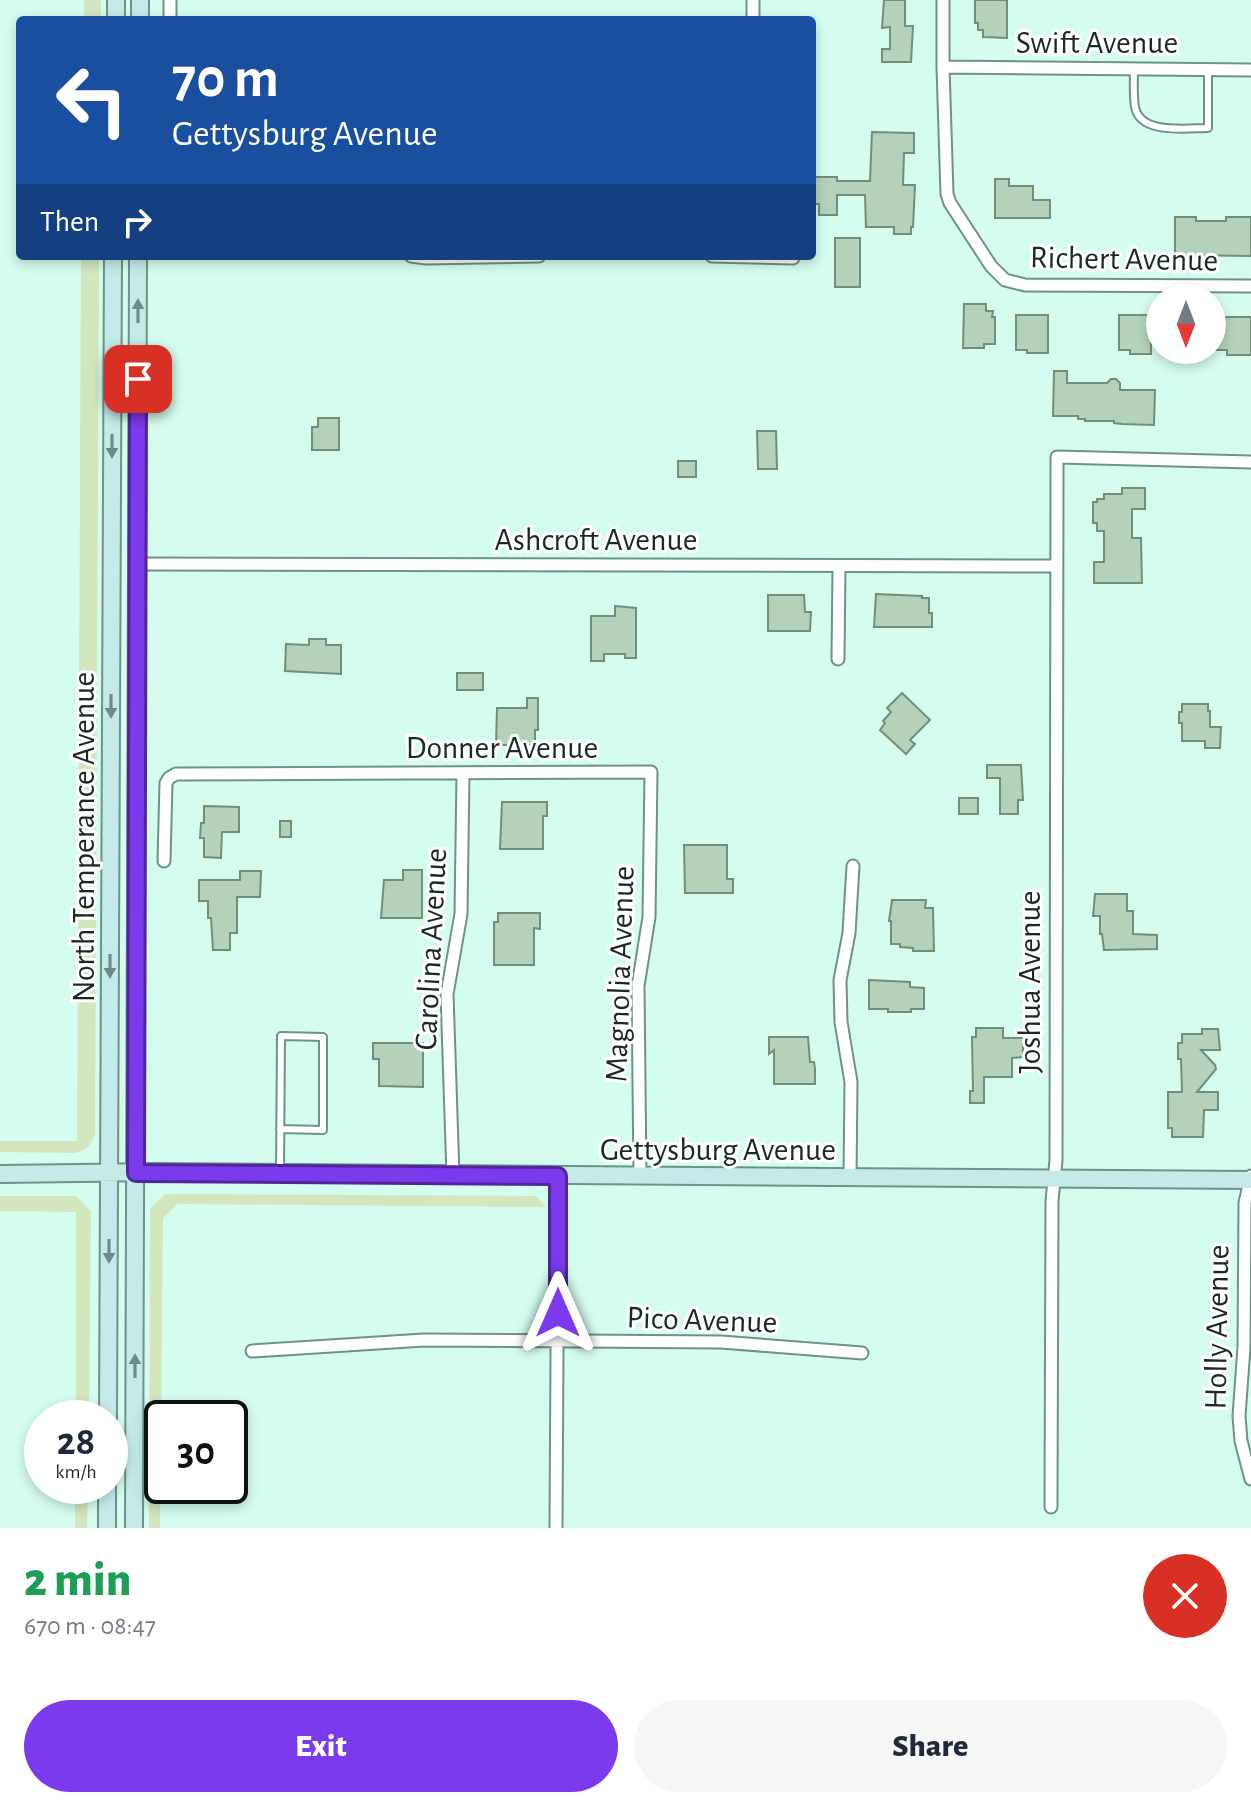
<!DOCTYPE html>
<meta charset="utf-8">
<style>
:root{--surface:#fff;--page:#f6f6f7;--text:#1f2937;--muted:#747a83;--accent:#7c3aed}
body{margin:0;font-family:"Alegreya Sans",sans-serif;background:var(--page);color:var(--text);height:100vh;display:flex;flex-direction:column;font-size:30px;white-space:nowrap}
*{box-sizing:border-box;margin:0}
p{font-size:26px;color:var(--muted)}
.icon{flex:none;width:44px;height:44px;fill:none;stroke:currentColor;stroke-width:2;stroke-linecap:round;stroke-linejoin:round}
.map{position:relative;height:1528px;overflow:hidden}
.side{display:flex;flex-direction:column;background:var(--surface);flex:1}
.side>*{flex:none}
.hud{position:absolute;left:16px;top:16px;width:800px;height:244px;border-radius:8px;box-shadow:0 4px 12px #0003;background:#1a4fa0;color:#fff;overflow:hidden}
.needle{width:52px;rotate:180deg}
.buttons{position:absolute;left:1146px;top:284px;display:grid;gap:16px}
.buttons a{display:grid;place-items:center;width:80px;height:80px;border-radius:50%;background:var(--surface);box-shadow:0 4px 12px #0003;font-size:40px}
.speed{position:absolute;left:24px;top:1400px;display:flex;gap:16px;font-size:40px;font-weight:700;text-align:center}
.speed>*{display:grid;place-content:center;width:104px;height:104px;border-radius:50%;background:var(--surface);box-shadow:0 4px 12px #0003;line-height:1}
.speed small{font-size:20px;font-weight:400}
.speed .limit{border:4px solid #111;border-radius:12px;background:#fff;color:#111}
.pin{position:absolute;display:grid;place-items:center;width:68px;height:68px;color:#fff;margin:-34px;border-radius:16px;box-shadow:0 4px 12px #0006}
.me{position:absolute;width:88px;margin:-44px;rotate:0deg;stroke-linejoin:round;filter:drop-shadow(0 0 6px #0008)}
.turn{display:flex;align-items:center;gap:28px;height:168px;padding:0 24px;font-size:36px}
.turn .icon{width:104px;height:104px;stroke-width:2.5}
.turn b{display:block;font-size:56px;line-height:68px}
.then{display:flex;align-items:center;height:76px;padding:0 24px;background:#0003;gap:16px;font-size:30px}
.round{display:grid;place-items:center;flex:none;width:84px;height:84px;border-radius:42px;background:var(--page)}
.overview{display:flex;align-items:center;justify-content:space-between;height:136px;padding:0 24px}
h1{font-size:48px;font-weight:800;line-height:60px;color:#1e9e55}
.cta{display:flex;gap:16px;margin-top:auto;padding:16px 24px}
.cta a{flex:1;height:92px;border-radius:48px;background:var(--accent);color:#fff;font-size:32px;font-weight:800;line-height:92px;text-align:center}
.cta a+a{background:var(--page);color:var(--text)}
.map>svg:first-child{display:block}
.green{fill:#d3e6be}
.building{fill:#b4d2ba;stroke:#728e78;stroke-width:2}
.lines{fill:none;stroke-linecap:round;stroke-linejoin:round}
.lane-casing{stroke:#6d9386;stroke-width:10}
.street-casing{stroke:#6d9386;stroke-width:15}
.secondary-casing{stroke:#6d9386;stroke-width:20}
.lane{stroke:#fff;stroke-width:6}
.street{stroke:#fff;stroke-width:11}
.secondary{stroke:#c4ebea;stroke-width:16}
.oneway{fill:#6f8a88}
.route-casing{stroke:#51269a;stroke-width:20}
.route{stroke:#7c3aed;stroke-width:14}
.labels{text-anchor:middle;stroke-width:6;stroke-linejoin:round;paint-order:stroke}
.street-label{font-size:32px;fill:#1a2925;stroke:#fff}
</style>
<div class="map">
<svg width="1251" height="1528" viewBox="0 0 1251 1528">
<rect width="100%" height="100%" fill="#d4fdef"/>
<path class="green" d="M84 0H101V20H84Z
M81 256H99L95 1134C92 1145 87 1149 76 1153L0 1152V1141H77Z
M165 1194 536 1196 546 1207 178 1204 163 1218 160 1528H149L150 1209Z
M0 1196H76L91 1211 89 1418H76V1212L0 1211Z
M75 1486H88L87 1528H75Z"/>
<path class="building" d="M884 0H905V26H913L911 62H882V49H890V27L882 28Z
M975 0H1007V38L983 37V30H978V23H975Z
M872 132 914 133V153H904L903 185H915L913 227H911V234H894V227H866L865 195H837V215H819V204H812V177H837V181H870Z
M995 179H1009V186H1033V200H1050V218H995Z
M1175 217H1196V221H1226V217H1251V256L1175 255Z
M835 238H860V287H835Z
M964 304H986V311H993L992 317H995V344H984V348H963Z
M1016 315H1048V353H1027V350H1016Z
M1119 315H1151V354H1130V350H1119Z
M1212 317H1251V355H1227V350H1212Z
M1054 371H1067V383H1107L1111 379H1116L1120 383V390H1155L1154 425 1122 424 1114 423V421H1085V419H1078V416H1053Z
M318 418H339V450H312V427H318Z
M757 431H776L777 469H758Z
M678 461H696V477H678Z
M1122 488H1145V509H1132V538H1141L1142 583H1094V562H1104V531H1097V523H1093V502H1097V499H1104V494H1122Z
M876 594 922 596V598H929V613H932V627H874Z
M768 595H804L805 612H811L810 631H768Z
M615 606 636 608V658H625V654H604V661H591V616H615Z
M309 639H326V645H341V674L285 671 286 644 309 645Z
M457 673H483V690H457Z
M902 693 930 720 910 740 915 744 906 754 880 730 885 723 883 721 891 712 887 708Z
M527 698H538V730H535V745H496L497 708H527Z
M1182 704H1208V711H1210V727H1221L1220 748H1205V741H1182V723H1179V712H1182Z
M987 765H1021L1023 800H1018V814H1000V778H987Z
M959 798H978V814H959Z
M502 802H547V816H543V849H500Z
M204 806 239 807V832H222L221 858 204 857V838H200L201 823H204Z
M280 821H291V837H280Z
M684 845H727V879H733V893H685Z
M403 870H422V918H381L384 880H403Z
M240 871H261L260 897H237V933H230V950H213L211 918H208V901H199V880H240Z
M1095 894H1127V911H1133V934L1157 935V949L1104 950 1102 934H1100V916H1093Z
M892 900H926L925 908H933L934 951H913V948L900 947V944H891V921H889Z
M498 913H540V929L534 928V965H494V922H498Z
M869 980 910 982V987L924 988V1009H911V1012H888V1009H869Z
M976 1028H1003V1038H1023V1057L1012 1058V1077H984V1103H970V1091H973L972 1037H976Z
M1202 1029H1218L1220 1050H1201L1215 1065 1216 1069 1197 1092H1218V1110H1204L1203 1137H1172V1128H1168V1092H1182L1181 1059H1178V1043H1182V1034H1202Z
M769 1037H808L810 1062H814L815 1069V1084H774V1050L769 1054Z
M373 1043H423V1087L379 1086V1059H373Z"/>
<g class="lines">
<g class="lane-casing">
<path id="lane" d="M1134 69C1134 81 1133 95 1135 107 1140 135 1187 128 1208 128V69
M280 1171 281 1036 323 1037V1130L280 1129"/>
</g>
<g class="street-casing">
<path id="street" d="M943 0V67L947 194 950 203 991 266 1005 280 1025 285 1251 286
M170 20V0
M753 20V0
M943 67 1251 70
M411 256 426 258 539 256
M712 256 793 258
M137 564 1055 566
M838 659 839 566
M164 861 166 783 169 778 176 774 651 772 649 917 638 986 640 1177
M453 1176 447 994 461 914 463 774
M1251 1176 1245 1203 1244 1347 1239 1416 1241 1441 1251 1479
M850 1178 851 1082 841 1022 840 980 849 933 853 866
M252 1351 424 1340 721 1342 862 1353
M1051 1507 1052 1201 1056 1160 1057 457 1251 462
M556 1528 558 1176"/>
</g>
<g class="secondary-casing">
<path id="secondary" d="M116 20V0
M140 20V0
M0 1174 156 1172 1251 1180
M108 1418 113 256
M107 1528V1486
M134 1528 138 256"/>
</g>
<use href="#lane" class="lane"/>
<use href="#street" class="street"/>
<use href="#secondary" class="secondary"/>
</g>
<defs><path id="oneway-solid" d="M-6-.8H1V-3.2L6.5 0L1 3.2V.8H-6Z" transform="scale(2)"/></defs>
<g class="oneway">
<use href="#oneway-solid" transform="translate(138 311) rotate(-90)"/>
<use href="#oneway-solid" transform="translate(112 446) rotate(90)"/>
<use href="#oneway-solid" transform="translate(111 706) rotate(90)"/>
<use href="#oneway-solid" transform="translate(110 966) rotate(90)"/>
<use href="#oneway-solid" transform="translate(109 1251) rotate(90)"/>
<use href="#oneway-solid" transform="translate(135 1366) rotate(-90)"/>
</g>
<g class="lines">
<g class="route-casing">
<path id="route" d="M138 379 136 1173 558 1176V1313"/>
</g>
<use href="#route" class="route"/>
</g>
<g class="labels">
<g class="street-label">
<text x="1097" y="53">Swift Avenue</text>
<text transform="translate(1124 258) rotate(1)" y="11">Richert Avenue</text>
<text x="596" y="550">Ashcroft Avenue</text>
<text x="502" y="758">Donner Avenue</text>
<text transform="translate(83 837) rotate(-90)" y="11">North Temperance Avenue</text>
<text transform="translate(430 949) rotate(-87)" y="11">Carolina Avenue</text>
<text transform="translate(619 974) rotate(-88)" y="11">Magnolia Avenue</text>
<text transform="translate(1029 982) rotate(-90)" y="11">Joshua Avenue</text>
<text x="718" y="1160">Gettysburg Avenue</text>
<text transform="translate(702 1319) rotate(2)" y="11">Pico Avenue</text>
<text transform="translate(1216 1327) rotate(-89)" y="11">Holly Avenue</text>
</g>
</g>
</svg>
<div class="buttons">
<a><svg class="needle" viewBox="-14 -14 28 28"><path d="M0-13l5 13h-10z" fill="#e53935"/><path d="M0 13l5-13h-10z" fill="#747a83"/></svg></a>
</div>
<div class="speed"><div>28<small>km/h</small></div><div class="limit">30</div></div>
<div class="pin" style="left:138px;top:379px;background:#d93025"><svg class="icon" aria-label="arrive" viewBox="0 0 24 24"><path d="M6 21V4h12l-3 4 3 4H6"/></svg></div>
<svg class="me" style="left:558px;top:1313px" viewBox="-20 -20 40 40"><path d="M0-17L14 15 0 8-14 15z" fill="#7c3aed" stroke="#fff" stroke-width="4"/></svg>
<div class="hud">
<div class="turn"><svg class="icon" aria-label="left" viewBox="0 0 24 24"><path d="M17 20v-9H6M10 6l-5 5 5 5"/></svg><div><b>70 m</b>Gettysburg Avenue</div></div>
<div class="then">Then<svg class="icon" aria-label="right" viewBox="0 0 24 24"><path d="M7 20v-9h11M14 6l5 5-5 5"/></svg></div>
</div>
</div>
<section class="side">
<div class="overview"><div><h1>2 min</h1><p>670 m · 08:47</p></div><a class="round" style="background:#d93025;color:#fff"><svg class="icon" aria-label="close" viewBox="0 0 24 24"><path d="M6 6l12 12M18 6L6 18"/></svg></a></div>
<div class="cta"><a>Exit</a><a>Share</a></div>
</section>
